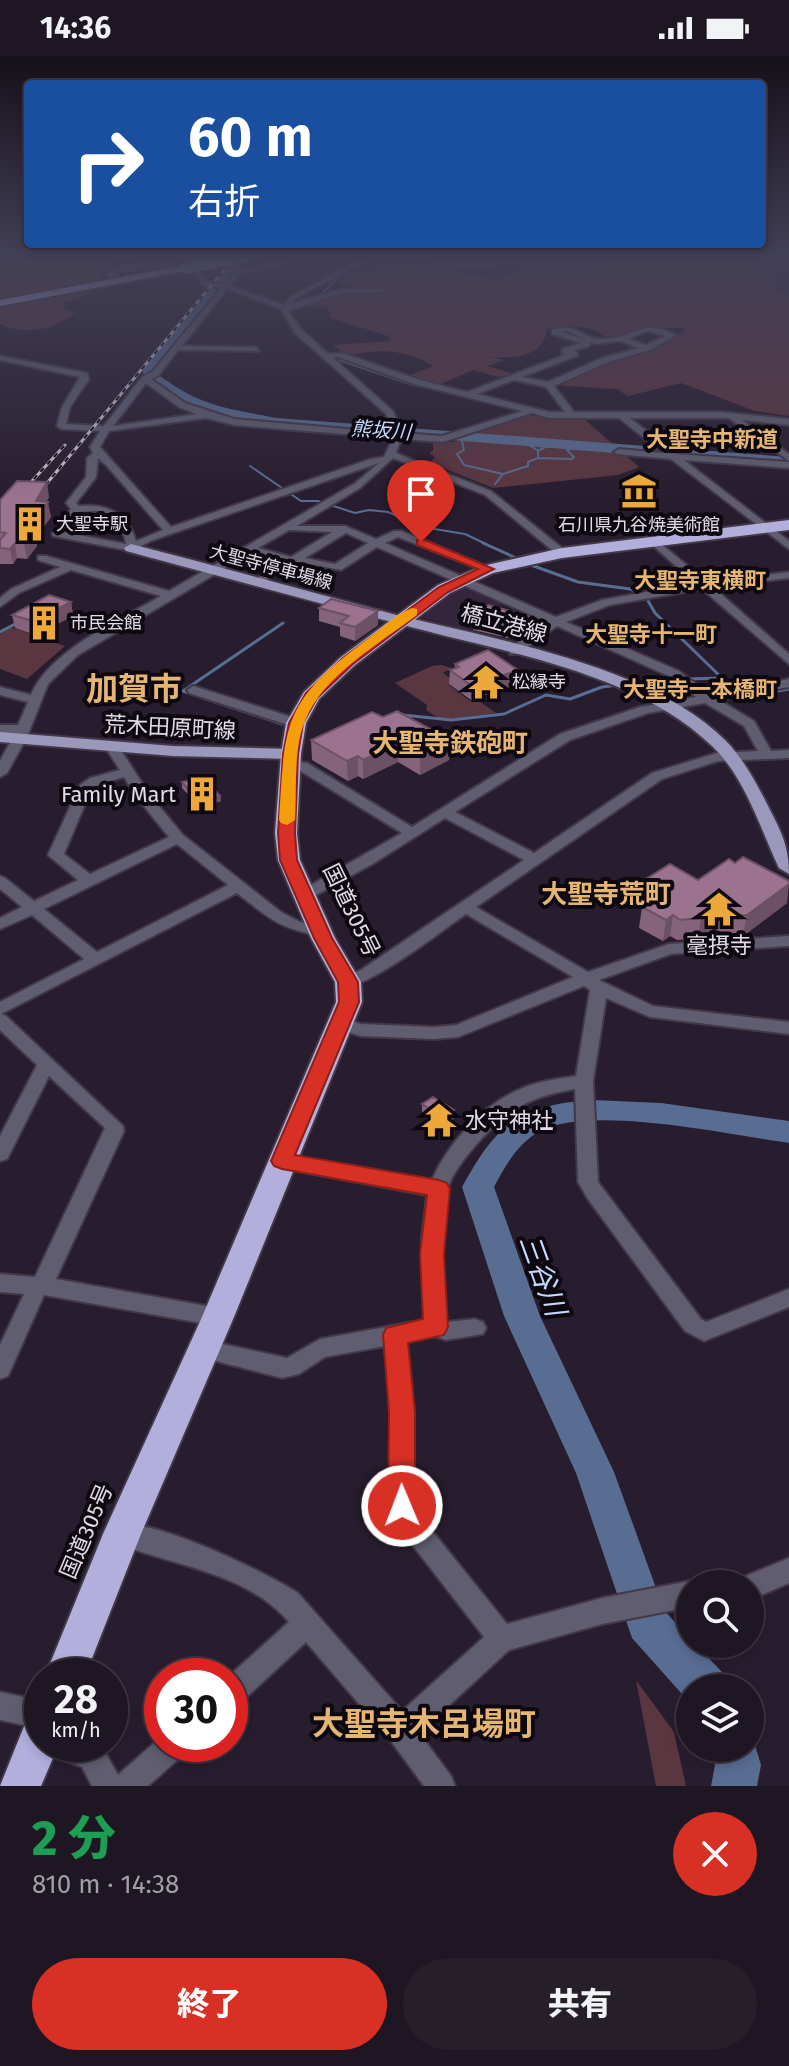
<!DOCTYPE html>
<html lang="ja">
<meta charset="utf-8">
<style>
:root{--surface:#1e1622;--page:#261f2a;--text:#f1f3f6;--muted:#a19fa5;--line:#3c3540;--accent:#d93025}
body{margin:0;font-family:"Fira Sans","Noto Sans JP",sans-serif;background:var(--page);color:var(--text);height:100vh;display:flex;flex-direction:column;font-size:30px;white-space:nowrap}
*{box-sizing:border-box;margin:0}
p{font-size:26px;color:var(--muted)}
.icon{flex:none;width:44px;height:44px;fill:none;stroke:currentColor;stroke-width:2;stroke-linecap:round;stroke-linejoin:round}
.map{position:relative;height:1730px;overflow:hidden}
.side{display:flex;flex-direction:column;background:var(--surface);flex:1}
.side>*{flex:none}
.guide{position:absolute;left:24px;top:24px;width:742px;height:168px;border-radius:8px;box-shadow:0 4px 12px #0003,0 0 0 2px var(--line);background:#1a4fa0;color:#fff;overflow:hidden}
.tools{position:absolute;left:676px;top:1514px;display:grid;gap:16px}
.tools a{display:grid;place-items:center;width:88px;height:88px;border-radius:50%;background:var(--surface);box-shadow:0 4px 12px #0003,0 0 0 2px var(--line);font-size:40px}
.speed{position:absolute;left:24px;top:1602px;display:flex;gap:16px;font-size:40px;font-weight:700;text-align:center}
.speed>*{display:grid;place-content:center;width:104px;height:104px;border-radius:50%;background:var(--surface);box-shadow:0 4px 12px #0003,0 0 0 2px var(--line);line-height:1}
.speed small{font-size:20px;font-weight:400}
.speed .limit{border:12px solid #d22;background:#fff;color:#111}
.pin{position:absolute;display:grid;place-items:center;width:68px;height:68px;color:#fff;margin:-82px -34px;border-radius:50% 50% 50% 0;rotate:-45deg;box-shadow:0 0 8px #0007}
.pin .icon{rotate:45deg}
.me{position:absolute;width:88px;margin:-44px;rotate:359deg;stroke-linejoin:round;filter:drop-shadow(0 0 6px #0008)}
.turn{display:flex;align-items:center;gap:28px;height:168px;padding:0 32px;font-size:36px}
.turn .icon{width:104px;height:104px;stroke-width:2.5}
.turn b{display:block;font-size:56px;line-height:68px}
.round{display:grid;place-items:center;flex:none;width:84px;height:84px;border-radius:42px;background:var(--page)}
.summary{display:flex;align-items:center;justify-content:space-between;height:136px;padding:0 32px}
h1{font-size:48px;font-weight:800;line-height:60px;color:#1e9e55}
.button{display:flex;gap:16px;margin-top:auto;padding:16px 32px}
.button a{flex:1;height:92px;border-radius:48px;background:var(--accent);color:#fff;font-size:32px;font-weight:800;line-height:92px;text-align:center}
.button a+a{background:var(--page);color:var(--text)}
.status{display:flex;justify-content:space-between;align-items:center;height:56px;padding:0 40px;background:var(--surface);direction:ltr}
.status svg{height:22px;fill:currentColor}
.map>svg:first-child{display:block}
.built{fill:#33253c}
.green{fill:#5a3640}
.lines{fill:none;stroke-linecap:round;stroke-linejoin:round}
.stream-far1{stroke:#596c92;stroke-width:2}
.stream{stroke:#596c92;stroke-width:3}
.river{fill:#596c92;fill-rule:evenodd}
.minor-tunnel{stroke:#443a4a;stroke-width:7;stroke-dasharray:7 4;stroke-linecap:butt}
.minor-casing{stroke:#423848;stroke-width:4}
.major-casing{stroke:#423848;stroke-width:4}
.highway-casing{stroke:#423848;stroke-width:4}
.minor{fill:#5f5d6f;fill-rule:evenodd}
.major{fill:#9b98be;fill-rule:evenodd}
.highway{fill:#b3afdd;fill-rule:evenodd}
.rail-casing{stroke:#c7bfcb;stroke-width:3}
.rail{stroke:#0e0911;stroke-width:2;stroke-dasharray:5;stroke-linecap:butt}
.highway-bridge-casing{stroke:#423848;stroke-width:13;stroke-linecap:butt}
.highway-bridge{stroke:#b3afdd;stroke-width:11}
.wall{fill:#85637b}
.shaded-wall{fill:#6c5064}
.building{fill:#9b738f;stroke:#6c5064;stroke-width:2}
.route{fill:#d93025;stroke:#8d1f18;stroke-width:2}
.slow{fill:#f59e0b}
.labels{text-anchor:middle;stroke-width:8;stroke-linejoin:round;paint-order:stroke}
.far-poi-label{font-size:18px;fill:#e2dbe6;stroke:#0e0911;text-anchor:start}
.far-street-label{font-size:18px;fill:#e2dbe6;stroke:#0e0911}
.far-water-label{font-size:20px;font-style:italic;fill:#c5d8fe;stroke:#0e0911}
.far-quarter-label{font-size:22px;font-weight:bold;fill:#e4b573;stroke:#0e0911}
.street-label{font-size:22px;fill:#e2dbe6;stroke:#0e0911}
.poi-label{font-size:22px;fill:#e2dbe6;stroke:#0e0911;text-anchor:end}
.quarter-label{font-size:26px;font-weight:bold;fill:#e4b573;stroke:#0e0911}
.near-water-label{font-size:28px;font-style:italic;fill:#c5d8fe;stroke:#0e0911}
.far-town-label{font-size:32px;font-weight:bold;fill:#e4b573;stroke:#0e0911}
.near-quarter-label{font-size:32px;font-weight:bold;fill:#e4b573;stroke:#0e0911}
</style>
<div class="status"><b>14:36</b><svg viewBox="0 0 49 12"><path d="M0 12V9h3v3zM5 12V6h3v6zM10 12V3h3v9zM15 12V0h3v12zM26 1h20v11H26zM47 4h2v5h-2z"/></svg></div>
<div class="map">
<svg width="789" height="1730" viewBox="0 0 789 1730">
<rect width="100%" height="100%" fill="#281d2e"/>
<path class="built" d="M405 201H595L589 210 566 214Z
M748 201H789V239L778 235 769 217Z
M470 529 506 545 468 575 422 561 449 539Z"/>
<path class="green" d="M0 201H104L109 207 87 239 64 247 65 253 75 257C54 274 24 280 0 268Z
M595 201H748L769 217 778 235 789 239V360L755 355 681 327 628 340 617 333 565 330 557 327 612 303 654 292 685 275 683 272 647 271 608 284C590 265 573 271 547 273 544 301 513 303 489 301L505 304 487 310 514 318 499 321 473 314 439 329 408 320 433 310C406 293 378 292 347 300L333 289 391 285 388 280 331 262 327 252 305 251 310 249 307 248 338 237 366 234 339 226 346 219 369 217 397 209H419L498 224 524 213 566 214 588 210Z
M527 359 583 362 639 411 618 419 493 432 430 407 435 401 429 397 433 395V387L427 384 453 386Z
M11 571 65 590 27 623 0 613V578Z
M441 609 452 612 443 617 454 625 449 629 470 645 476 643 496 657 450 663 438 662 426 654 427 649 395 627 432 610Z
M636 1624 674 1676 686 1730H656Z"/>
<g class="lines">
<path class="stream-far1" d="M319 240 340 220
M339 304 410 328 448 336
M461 381 464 394 457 398 464 409 503 418 495 428
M527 387 538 395V402
M538 395 549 389
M250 410 301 445H318L355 457 369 454 388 456 422 471 465 478 488 489
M503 418 528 410V406L538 402 572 403 574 401 567 394 576 391"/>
<path class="stream" d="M483 487 514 501
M531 509 578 526 630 533 642 539
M647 543 655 557 722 622
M0 576 15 568
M686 623 722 622 749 640 789 633
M631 628 678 623
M192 638 183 635 283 567
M200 641 282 668
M403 659 451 664 504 658 546 639 570 643 602 631 618 629"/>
<path class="river" d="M263 201 243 207 155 316C198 350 225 352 277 362L789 401V411L277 370C220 360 190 357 143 320V314L236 202Z
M593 1044 661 1047 789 1065V1087C732 1079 590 1048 540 1075 518 1087 505 1110 494 1131L540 1260 614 1416 664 1554 690 1583V1588H695L722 1616 728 1632H690V1647L632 1582 576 1417 504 1260 462 1131C497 1067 519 1049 593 1044Z
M751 1676 761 1709 757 1730H711L715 1709 712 1692H750Z"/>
<path class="minor-tunnel" d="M149 208 179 218"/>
<g class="minor-casing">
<path id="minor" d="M177 201H185L171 208 117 216 112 224 107 218 115 212 169 204Z
M189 201H195L197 212 207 226 225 228 235 216 306 201 239 218 230 230 284 249 290 241 365 201H372L295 243 292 247 342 233H383L385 236 342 237 288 255 301 273 328 298 342 297 420 324 467 336 567 298 562 297V293L581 287 552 278V274C577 266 582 283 601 283 633 284 640 261 676 279L650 294 608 306 554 330 574 356H721L789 363V369L742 364 789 398V405L729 362H630L676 398 789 406V412L684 404 789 485V493L671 403 616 398 614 396 619 393 663 397 619 362H549L532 357 443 386 401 383 396 397 491 435 566 495V499H558L485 439 393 402 360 432 297 470H345L376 483 394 475H402L493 513 484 515 398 481 385 487 556 561 602 544 695 527 650 487V483L654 482 707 526 789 516V522L713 531 789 598V608L702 533 610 549 566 566 679 615 709 638 789 623V631L719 644 754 665 771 695 789 694V702L718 705 662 723 476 851 588 916 669 888 789 880V890L671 898 599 924 653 950 789 966V978L650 961 606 942 593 1025 598 1126 701 1263 706 1266 789 1233V1251L704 1285 685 1275 588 1143 578 1126 575 1033C534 1040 513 1050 484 1080 472 1093 459 1108 451 1124 435 1163 442 1224 446 1266L475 1263 483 1266 486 1272 483 1278 446 1284 435 1280 407 1286 414 1356V1450L417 1459 425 1466 507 1568 602 1542 690 1525 697 1528H690V1551L602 1568 509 1594 419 1677 451 1720 455 1730H424L391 1685 306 1586 240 1647 230 1651 229 1620 289 1566C245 1515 172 1510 113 1486L110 1478 113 1470C146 1457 267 1517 298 1537L402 1655 484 1581 407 1482 397 1474 390 1450V1356L385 1290 325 1301 299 1318 282 1322 204 1302 196 1300 193 1293 196 1286 204 1284 287 1302 320 1283 424 1264 422 1183 427 1139 282 1112 275 1110 272 1105 275 1100 282 1098 432 1124C447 1089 481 1051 516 1035 534 1026 555 1023 576 1020L590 934 584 930 458 981 434 983 361 980 335 972 332 968 335 964 341 962 361 968 434 971 456 969 573 921 466 858C444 873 364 936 342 930L340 926 342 922 361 914 524 804 445 762 374 807 309 843H297L295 840 297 837 402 777 299 714 285 712 283 709 290 705 307 707 412 771 560 678 640 651 696 641 671 621 557 570 518 598H510V592L547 566 377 491 341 514 298 506 258 529 252 526 254 524 284 506 251 497 78 599 48 628 27 681 7 717 0 721V705L15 677H0V669H18L28 646 0 639V631L31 639C50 594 120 564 161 540L71 514 19 537 0 551V542L11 533 60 511 38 504V500H46L169 535 354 428 379 407 153 484 131 495 53 480 52 478 71 453 66 447 86 421 87 402 93 397 90 391 100 375 61 373 57 370 62 351 80 321 0 304V300L87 317 89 323 70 351 66 368 104 370 142 321 153 315 221 232 203 229 191 212ZM227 233 281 253 295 277 386 358 393 377 234 363 185 347 151 323 159 319 178 294 259 295 256 291 182 290ZM567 275 589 285 562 276ZM648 275 665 280 646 289 628 283ZM620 285 639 292 602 302 548 326 522 321 577 300V296L573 295 589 290 591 286 597 288ZM338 301 414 328 522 355 442 380 402 377 393 355 333 302ZM514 324 546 331 565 356H549L477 338ZM146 327 179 351 196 358 113 370ZM206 362 234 369 393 382 384 401 371 403 171 471 100 391 109 375ZM98 402 106 409 163 474 136 485C128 457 106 447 79 450L76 447 96 421ZM96 455C112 459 124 471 126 488L64 476 79 456ZM289 474 332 476 291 501 258 492ZM346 477 368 487 335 508 305 502ZM705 647 744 670 758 695 717 697 652 717 534 797 455 756 570 684 648 657Z
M398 201H417L495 210 492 212Z
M193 630 301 664 303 667 301 670H291L189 637 187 634Z
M112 687 117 688 149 738 183 779 281 856 300 866 327 871 329 875 321 880C279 872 270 863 237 837L1 958 6 960 123 1070 124 1075 56 1223 218 1252 226 1255 229 1261 226 1267 218 1270 44 1239 8 1320 0 1323V1289L24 1238 0 1236V1218L35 1221 105 1072 49 1020 7 1103 0 1105V1080L37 1009 0 974V946L84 903 32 859 0 873V862L22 851 0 833V820L5 822 34 845 78 824 48 799 80 729 90 722 120 714 105 691ZM124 721 138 743 169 781 90 818 64 798 91 734 100 728ZM177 788 228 829 97 896 44 853Z
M789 1502V1527L750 1544V1528H738L741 1522Z
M0 1636 42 1645V1673L0 1664Z
M162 1680V1688H188L184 1698 148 1730H92L82 1711 48 1698 44 1688H94L102 1691 118 1719Z"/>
</g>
<g class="major-casing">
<path id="major" d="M131 488C217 510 303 534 389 557 491 583 649 608 725 684 742 701 754 723 765 744 779 772 789 787 789 818L779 812C760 772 745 721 712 690 635 616 503 596 403 569 311 545 218 520 126 495L124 492Z
M0 676 173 690 291 693 299 698 291 703 173 700 0 686Z"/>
</g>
<g class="highway-casing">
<path id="highway" d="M186 209 190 214 0 250V244Z
M789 464V474L562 502 493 517 450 537 355 609 319 643 306 667 301 698 297 777 300 804 335 882 361 926 362 946 234 1261 141 1478 85 1620H45L103 1478 202 1261 336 946 335 926 311 882 278 804 275 777 281 698 286 667 304 636 341 601 438 529 482 510 562 492Z
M42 1657V1688H59L41 1730H0L27 1663Z"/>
</g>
<use href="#minor" class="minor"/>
<use href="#major" class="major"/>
<use href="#highway" class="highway"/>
<g class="rail-casing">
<path id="rail" d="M33 444 235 201
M0 460 65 389"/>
</g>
<use href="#rail" class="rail"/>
<g class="highway-bridge-casing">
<path id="highway-bridge" d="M186 212 243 201"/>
</g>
<use href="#highway-bridge" class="highway-bridge"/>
</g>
<path class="wall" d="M49 441 46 446 51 461 36 481 37 490 27 503 17 502 13 508H0V444Z
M71 546 73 560 35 579 15 572 12 559Z
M319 552 378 555V569L355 585 340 580V571L319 565Z
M474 560 531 561 530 574 516 584 473 574Z
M455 608 518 614V628L471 644 449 628 450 614 455 613Z
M383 661 450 684 449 704 420 719 398 706 363 723 358 720 348 725 312 704 311 684Z
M182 726 220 740 221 745 200 751 182 732Z
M646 823 698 824 787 847 743 880 730 881 714 872 698 883 677 884 670 880 663 885 639 872 642 851 648 847 643 844Z
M422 1048 454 1054 453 1065 442 1073 422 1059Z"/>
<path class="shaded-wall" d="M47 426 49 441 41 455 48 446 51 461 36 481 37 490 27 503 24 487 27 474 36 445Z
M15 487 17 502 13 508 10 493Z
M71 546 73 560 35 579 33 565Z
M378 555V569L355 585V571Z
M531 561 530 574 516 584V571Z
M518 614V628L471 644 472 630Z
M450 684 449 704 420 719V699Z
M398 687V706L363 723V704Z
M358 700V720L348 725 347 705Z
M220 740 221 745 200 751 199 746Z
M789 828 787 847 743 880 747 859Z
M717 851 714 872 698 883 701 862Z
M673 859 670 880 663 885 666 864Z
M454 1054 453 1065 442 1073 443 1061Z"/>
<path class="building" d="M17 425 47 426 36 445 48 446 27 474H35L24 487H15L10 493 0 492V484L6 477 0 476V444Z
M49 539 71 546 33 565 12 559Z
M331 543 378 555 355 571 340 567 349 560 319 552Z
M488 549 531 561 516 571 474 560Z
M488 594 518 614 472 630 450 614 459 611 455 608Z
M397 655 450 684 420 699 398 687 363 704 358 700 347 705 311 684 372 656 383 661Z
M203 721 220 740 199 746 182 726Z
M743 801 789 825V828L747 859 733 860 717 851 701 862 680 864 673 859 666 864 642 851 667 835 646 823 670 808 698 824 729 803 735 807Z
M433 1041 454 1054 443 1061 422 1048Z"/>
<linearGradient id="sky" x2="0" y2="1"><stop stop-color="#161019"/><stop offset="0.45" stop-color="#424057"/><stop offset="1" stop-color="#424057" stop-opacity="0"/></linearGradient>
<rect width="789" height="443" fill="url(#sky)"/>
<path class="route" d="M417 484H425L494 513 448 536 353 608 317 642 303 667 298 698 295 777 297 804 332 882 358 926 359 946 295 1099 439 1124 447 1127 450 1133 444 1198 448 1271 444 1279 408 1287 415 1356V1450L411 1459 402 1463 392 1459 388 1450 389 1356 383 1279 386 1272 423 1263 420 1198 427 1139 282 1113 274 1110 271 1105 339 946 338 926 314 882 280 804 278 777 283 698 289 667 306 637 343 602 439 531 478 513 417 489Z"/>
<path class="slow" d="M412 552 417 553V559C379 588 323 619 305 665 293 693 297 733 295 764L287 769 281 767 279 764C285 670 282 647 361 588 377 577 394 559 412 552Z"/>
<defs>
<g id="museum-bare" transform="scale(2.76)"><path d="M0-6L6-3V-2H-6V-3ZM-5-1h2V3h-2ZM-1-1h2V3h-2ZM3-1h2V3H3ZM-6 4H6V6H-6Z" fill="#eda83b" stroke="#0e0911" stroke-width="2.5" paint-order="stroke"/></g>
<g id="building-bare" transform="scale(2.76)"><path d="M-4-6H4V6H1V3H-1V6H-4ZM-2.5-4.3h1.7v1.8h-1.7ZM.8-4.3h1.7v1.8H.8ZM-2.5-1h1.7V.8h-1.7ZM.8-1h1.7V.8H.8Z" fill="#eda83b" stroke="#0e0911" stroke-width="2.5" paint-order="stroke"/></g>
<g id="temple-bare" transform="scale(2.76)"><path d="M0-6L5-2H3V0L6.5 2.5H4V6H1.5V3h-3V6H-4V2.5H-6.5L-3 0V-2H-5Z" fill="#eda83b" stroke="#0e0911" stroke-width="2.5" paint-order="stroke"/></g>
</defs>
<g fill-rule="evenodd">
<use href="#museum-bare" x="639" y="435"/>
<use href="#building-bare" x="30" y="468"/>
<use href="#building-bare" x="44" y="567"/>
<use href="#temple-bare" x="486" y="626"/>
<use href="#building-bare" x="202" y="738"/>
<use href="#temple-bare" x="719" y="853"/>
<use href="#temple-bare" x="439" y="1064"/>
</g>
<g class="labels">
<g class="far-poi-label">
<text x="56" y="474">大聖寺駅</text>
<text x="639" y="475" text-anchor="middle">石川県九谷焼美術館</text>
<text x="70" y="573">市民会館</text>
<text x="512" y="632">松縁寺</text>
</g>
<g class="far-street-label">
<text transform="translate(271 511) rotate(15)" y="6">大聖寺停車場線</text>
</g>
<g class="far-water-label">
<text transform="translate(381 374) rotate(4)" y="7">熊坂川</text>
</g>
<g class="far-quarter-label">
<text x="712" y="391">大聖寺中新道</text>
<text x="700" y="532">大聖寺東横町</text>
<text x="651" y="586">大聖寺十一町</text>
<text x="700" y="641">大聖寺一本橋町</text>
</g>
<g class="street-label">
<text transform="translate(504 567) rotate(15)" y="8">橋立港線</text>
<text transform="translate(170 671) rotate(3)" y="8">荒木田原町線</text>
<text transform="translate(352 854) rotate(64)" y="8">国道305号</text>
<text transform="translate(86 1475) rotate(-67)" y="8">国道305号</text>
</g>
<g class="poi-label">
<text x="176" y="746">Family Mart</text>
<text x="719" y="897" text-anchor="middle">毫摂寺</text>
<text x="465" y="1072" text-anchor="start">水守神社</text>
</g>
<g class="quarter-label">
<text x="450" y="696">大聖寺鉄砲町</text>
<text x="606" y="847">大聖寺荒町</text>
</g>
<g class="near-water-label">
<text transform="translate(543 1219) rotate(70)" y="10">三谷川</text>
</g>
<g class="far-town-label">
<text x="134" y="644">加賀市</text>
</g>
<g class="near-quarter-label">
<text x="424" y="1679">大聖寺木呂場町</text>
</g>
</g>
</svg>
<div class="tools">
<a><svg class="icon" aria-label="search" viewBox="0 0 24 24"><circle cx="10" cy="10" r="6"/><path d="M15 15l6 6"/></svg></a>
<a><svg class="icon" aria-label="layers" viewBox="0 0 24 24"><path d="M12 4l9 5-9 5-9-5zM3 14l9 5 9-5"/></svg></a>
</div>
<div class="speed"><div>28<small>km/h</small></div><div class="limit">30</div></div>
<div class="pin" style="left:421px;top:486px;background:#d93025"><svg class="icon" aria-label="arrive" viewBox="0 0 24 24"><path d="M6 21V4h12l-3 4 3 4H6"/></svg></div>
<svg class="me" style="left:402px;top:1450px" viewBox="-20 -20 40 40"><circle r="17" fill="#d93025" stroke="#fff" stroke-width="3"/><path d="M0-11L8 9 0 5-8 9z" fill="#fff"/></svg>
<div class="guide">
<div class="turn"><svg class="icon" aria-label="right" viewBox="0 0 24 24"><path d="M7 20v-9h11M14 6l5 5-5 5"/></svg><div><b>60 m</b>右折</div></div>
</div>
</div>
<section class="side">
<div class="summary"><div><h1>2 分</h1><p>810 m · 14:38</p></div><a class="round" style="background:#d93025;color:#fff"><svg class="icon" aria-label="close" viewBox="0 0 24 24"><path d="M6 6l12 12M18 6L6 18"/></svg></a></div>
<div class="button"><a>終了</a><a>共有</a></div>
</section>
